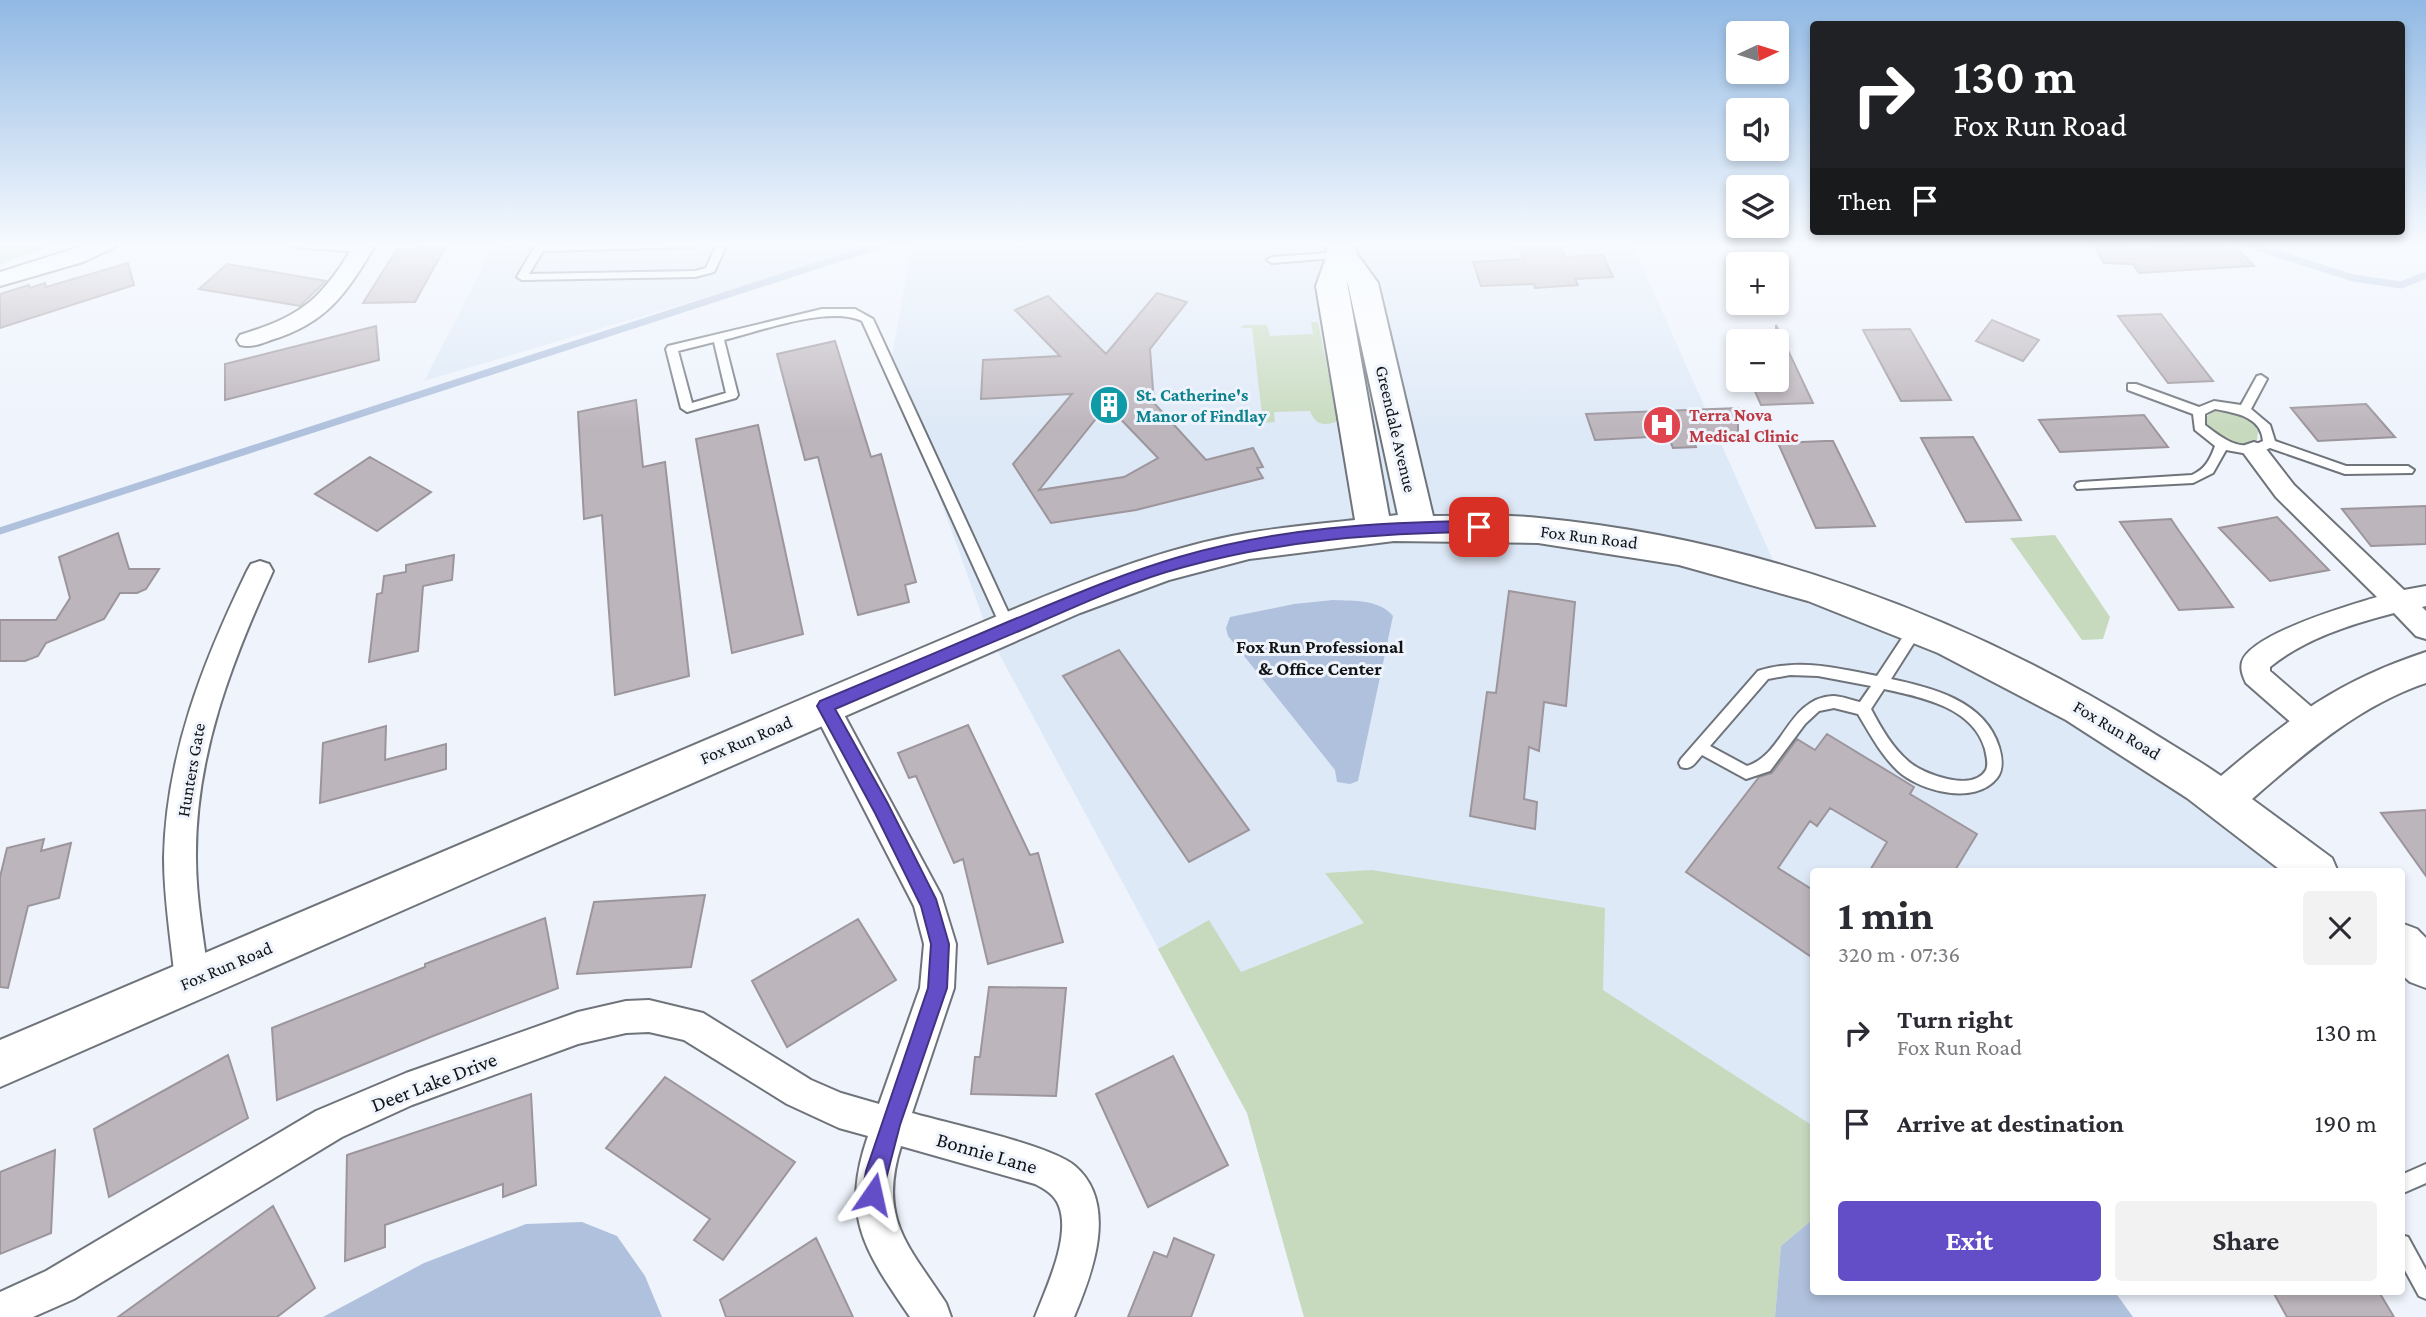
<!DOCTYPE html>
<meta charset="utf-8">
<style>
:root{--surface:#fff;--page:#f2f2f3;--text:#2b2b33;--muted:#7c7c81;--accent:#644ec7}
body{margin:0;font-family:"Crimson Pro",serif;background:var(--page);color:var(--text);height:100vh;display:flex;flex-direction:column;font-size:26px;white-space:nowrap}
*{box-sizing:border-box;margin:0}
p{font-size:23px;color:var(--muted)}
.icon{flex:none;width:38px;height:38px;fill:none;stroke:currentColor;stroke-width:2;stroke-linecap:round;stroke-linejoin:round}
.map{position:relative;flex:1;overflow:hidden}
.details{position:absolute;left:1810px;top:868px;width:595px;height:427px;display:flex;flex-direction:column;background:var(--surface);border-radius:7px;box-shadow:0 4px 10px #0003}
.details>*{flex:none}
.top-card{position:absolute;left:1810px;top:21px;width:595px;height:214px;border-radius:7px;box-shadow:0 4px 10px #0003;background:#202124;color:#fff;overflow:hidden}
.needle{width:46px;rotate:86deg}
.controls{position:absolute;left:1726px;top:21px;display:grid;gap:14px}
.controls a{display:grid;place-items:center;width:63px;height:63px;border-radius:7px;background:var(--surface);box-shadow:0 4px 10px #0003;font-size:35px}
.pin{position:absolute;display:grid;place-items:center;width:60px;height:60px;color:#fff;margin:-30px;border-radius:14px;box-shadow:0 4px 10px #0006}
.me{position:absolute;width:77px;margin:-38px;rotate:11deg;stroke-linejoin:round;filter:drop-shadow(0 0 5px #0008)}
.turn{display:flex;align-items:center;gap:24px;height:147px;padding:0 28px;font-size:32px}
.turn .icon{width:91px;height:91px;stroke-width:2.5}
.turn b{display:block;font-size:49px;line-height:60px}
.then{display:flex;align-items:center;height:66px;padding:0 28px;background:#0003;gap:14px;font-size:26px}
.round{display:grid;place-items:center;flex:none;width:74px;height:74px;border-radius:7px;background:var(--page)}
.summary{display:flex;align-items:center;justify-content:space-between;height:119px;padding:0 28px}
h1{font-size:42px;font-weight:700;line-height:52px}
.cta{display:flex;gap:14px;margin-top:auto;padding:14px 28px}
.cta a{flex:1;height:80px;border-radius:7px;background:var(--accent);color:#fff;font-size:28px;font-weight:700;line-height:80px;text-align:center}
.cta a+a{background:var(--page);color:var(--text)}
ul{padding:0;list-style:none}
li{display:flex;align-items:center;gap:21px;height:91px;padding:0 28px}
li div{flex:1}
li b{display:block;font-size:26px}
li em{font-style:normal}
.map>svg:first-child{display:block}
.built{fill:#dee9f7}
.green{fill:#c7dabe}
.water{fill:#b0c1dd}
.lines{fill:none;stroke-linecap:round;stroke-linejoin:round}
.stream{stroke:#b0c1dd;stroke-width:7}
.building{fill:#bdb5bc;stroke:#9c959c;stroke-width:2;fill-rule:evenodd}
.lane-casing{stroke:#6f747b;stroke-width:4}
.street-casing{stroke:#6f747b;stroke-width:4}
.secondary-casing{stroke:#6f747b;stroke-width:4}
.lane{fill:#fff;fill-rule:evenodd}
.street{fill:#fff;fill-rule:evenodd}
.secondary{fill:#fff;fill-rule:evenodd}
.route{fill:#644ec7;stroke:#413381;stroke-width:2}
.labels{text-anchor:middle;stroke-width:6;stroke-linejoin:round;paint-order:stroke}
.culture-label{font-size:18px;font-weight:bold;fill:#0d838f;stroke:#eef3fc;text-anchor:start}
.health-label{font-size:18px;font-weight:bold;fill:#be3a42;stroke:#eef3fc;text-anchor:start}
.street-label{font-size:18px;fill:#111315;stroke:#eef3fc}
.neighbourhood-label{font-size:19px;font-weight:bold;fill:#111315;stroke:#eef3fc}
.near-street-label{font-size:21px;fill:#111315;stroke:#eef3fc}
</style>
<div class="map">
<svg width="2426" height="1317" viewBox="0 0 2426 1317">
<rect width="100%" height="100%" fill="#eef3fc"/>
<path class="built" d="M495 244H884L424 381Z
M912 244H1632L1780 576 1960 644 2316 871 1813 872V1219L1781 1246 1775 1317H1304L1247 1113 989 635 891 362Z"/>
<path class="green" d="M0 244H52L0 265Z
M1311 322H1318L1338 421C1323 427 1315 424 1310 411L1274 412 1275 422 1263 423 1252 328H1241L1243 325H1267L1270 336 1313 334Z
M2214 411C2231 410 2249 416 2258 431L2257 440C2239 451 2223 439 2208 429L2205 418Z
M2055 535 2110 617 2103 639 2082 640 2010 538Z
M1372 870 1605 908 1603 990 1813 1126V1219L1781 1246 1775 1317H1304L1247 1113 1158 949 1209 920 1241 972 1364 923 1325 873Z"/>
<path class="water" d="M1333 600C1354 601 1379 599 1393 616L1358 781 1350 784 1337 782 1335 770 1228 636 1226 628 1230 617 1294 604Z
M1813 1219V1292H2115L2133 1317H1775L1781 1246Z
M582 1222 617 1236 645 1276 662 1317H323L424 1263 526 1224Z"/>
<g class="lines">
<path class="stream" d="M2247 244 2353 278 2401 285 2426 275
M0 531 883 244"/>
</g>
<path class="building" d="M418 244H447L415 302 363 303 397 249H415Z
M1518 244H1560L1565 257 1603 255 1613 277 1575 279 1578 285 1535 288 1534 284 1481 286 1473 262 1523 259Z
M2093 244H2122L2126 250 2216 244 2221 249 2237 248 2254 266 2139 273 2133 264 2104 263Z
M128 263 134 285 0 328V294L29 285 30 288 45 283 46 287Z
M227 264 326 281 300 306 199 289Z
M1157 293 1187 302 1150 349 1154 403 1206 460 1253 448 1263 467 1257 468 1263 478 1136 510 1051 523 1013 464 1072 394 981 399 983 360 1060 356 1015 310 1048 296 1106 354ZM1107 405 1158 458 1124 477 1039 490Z
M2161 314 2213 381 2168 383 2118 316Z
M1992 320 2039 340 2023 361 1976 341Z
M1776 325 1813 403 1761 405 1750 380H1776Z
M376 326 379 360 225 400V364Z
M1910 329 1951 400 1901 401 1863 330Z
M835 341 871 457 881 454 916 582 905 585 909 602 858 615 818 457 805 460 777 354Z
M636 400 643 467 665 462 689 676 615 695 602 515 584 519 578 412Z
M2366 404 2395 437 2318 441 2291 408Z
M1738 408V436L1693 438 1696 447 1673 448 1668 436 1595 440 1586 414Z
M2144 415 2168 447 2060 452 2039 420Z
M758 425 803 634 732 653 696 439Z
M1973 437 2021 520 1966 522 1921 438Z
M1825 441H1833L1875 526 1816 528 1778 443Z
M370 457 431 492 377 531 315 494Z
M2426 506V544L2371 546 2342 509Z
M2277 517 2329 570 2270 581 2219 528Z
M2171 519 2179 531 2233 607 2179 610 2120 522Z
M118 533 129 569H159L146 589 137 593H120L104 619 46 643 38 656 25 661H0V620H56L70 598 59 557Z
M454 555 452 580 423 586 418 651 369 662 377 594 382 593 384 576 406 572V565Z
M1509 591 1575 602 1566 706 1544 702 1539 751 1529 747 1524 799 1537 802 1535 829 1470 816 1487 692 1496 693Z
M1119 650 1249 830 1189 862 1063 676Z
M968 725 1030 855 1038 853 1063 942 988 964 963 859 954 863 916 776 909 778 898 753Z
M386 726 385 760 446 744V769L320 803 323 743Z
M1827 734 1914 787 1910 794 1977 834 1954 872H1869L1887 842 1830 808 1817 826 1810 821 1778 868 1813 890V958L1686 872 1759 777 1772 773 1797 739 1815 750Z
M2426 810V876L2381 813Z
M44 839 41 851 71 843 59 898 28 906 8 988 0 987V877L7 848Z
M705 895 691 967 577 974 594 902Z
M545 918 558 988 433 1036 277 1100 272 1028 425 967V964Z
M858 919 896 980 787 1047 752 981Z
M989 987 1066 988 1056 1096 971 1094 975 1057H980Z
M228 1055 248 1118 109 1197 94 1129Z
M1173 1056 1228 1165 1148 1207 1096 1094Z
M665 1077 795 1162 723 1260 694 1240 710 1219 606 1148Z
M531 1094 536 1185 503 1197V1184L385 1225V1247L345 1261 347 1155Z
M55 1150 51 1233 0 1254V1172Z
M273 1206 315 1288 277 1317H118Z
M816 1238 853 1317H726L720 1300Z
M1174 1238 1214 1255 1191 1317H1128L1154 1252 1167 1257Z
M2273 1292H2379L2394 1317H2287Z"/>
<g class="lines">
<g class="lane-casing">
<path id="lane" d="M289 244C306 243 354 240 367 249L362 252 294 247Z
M584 244H697L692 247 543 251 529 274 695 271 706 268 717 244H727L714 272 695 277 522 280 517 277 535 246Z
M1342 252 1346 253V257L1272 263 1267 260 1272 257Z
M822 309H855L873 319 1015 627 1013 631H1003L1001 627 862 321C830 305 760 331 724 340L738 395 736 398 687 412 681 408 666 349 668 346ZM714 342 726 393 692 403 678 351Z
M2261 375 2267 379 2251 409 2270 425 2275 441 2346 466H2408L2414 470 2412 473 2345 474 2270 448 2254 455 2226 450 2213 473 2193 483 2077 489 2075 486 2077 483 2081 482 2192 475C2205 469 2210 460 2215 446L2195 430 2193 414 2128 390V384H2136L2199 407 2214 401 2241 405 2257 376ZM2215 409C2235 413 2261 416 2263 441 2241 453 2223 439 2205 425V414Z
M1917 622 1924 627 1891 679C1933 688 1985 701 1999 747 2002 757 2004 769 1997 778 1975 806 1920 791 1898 771 1881 755 1870 734 1858 714L1834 708 1819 711 1805 724 1770 771 1746 779 1702 755C1695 763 1691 771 1681 767L1679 763 1681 759 1758 671C1799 658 1837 668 1877 676L1912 623ZM1790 675 1818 676 1871 686 1860 702C1851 700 1841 696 1833 696 1788 698 1784 755 1747 766L1710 746 1768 679ZM1884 689C1921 697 1973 707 1985 749 1986 755 1989 763 1986 770 1973 793 1922 774 1908 761 1892 747 1881 728 1871 709Z
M2426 1164V1183L2401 1194V1175Z
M2401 1235 2408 1237 2426 1270V1299L2419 1296 2401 1263Z"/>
</g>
<g class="street-casing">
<path id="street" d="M89 244H117L113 248 83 262 0 286V272Z
M355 244H376C347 292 328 323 271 340 260 344 251 348 240 345L237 340 240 335C304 315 320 300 355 244Z
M2254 442 2263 445 2294 485 2404 590 2426 586V606L2422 607 2426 611V639L2416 636 2394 613C2351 624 2304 639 2270 667V671L2322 716 2327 724 2322 732 2312 736 2302 732 2246 683C2243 676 2240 670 2242 662 2250 634 2350 605 2377 597L2276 497 2242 451 2245 445Z
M260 561 269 564 273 571C231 663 195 756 196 858 196 899 204 940 209 981L204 992 192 997 180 992 175 981C171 940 164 899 164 858 166 755 203 662 247 571L251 564Z
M825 694 835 698 941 895 956 944 954 988 912 1113C949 1124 1048 1144 1075 1166 1119 1204 1092 1274 1074 1317H1035C1046 1288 1071 1237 1059 1206 1055 1195 1045 1189 1035 1184L901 1146C878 1219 908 1245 946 1303L951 1317H910C865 1251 840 1217 868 1136L839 1128 787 1104 684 1040 649 1032 626 1033 578 1044 412 1105 342 1137 74 1299 33 1317H0V1292L46 1271 316 1111 406 1073 578 1012 626 1001 649 1000 703 1013 811 1080 841 1093 879 1104 920 988 924 944 914 906 811 706 815 698Z"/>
</g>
<g class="secondary-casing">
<path id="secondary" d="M1326 244H1354L1357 254 1378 283 1433 516C1468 516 1504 514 1539 518 1753 538 1962 615 2145 728 2170 744 2197 759 2221 776 2291 717 2338 681 2426 652V683C2358 706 2305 753 2252 799L2332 858 2338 872H2283L2187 798 2066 720 1938 653 1808 601 1679 565 1538 543 1394 541 1249 559 1169 580 1080 613 0 1087V1040L995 617C1076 583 1161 548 1248 533 1283 527 1319 524 1355 520L1316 286 1327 255ZM1347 282 1348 284 1398 515 1389 516Z
M2401 923 2417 929 2426 938V988L2410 982 2401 974Z"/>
</g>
<use href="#lane" class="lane"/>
<use href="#street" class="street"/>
<use href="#secondary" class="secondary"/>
</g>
<linearGradient id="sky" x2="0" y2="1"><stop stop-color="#91b9e4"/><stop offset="0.57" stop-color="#f7fafe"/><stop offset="1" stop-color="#f7fafe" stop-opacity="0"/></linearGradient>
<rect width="2426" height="428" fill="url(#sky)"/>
<path class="route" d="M1479 521 1486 527 1479 532C1375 533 1285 540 1184 567 1131 581 1081 604 1031 626 966 653 900 681 835 709L887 802 936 899 949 944 947 988 900 1125 880 1202 873 1205 865 1202 862 1194 866 1171 928 988 931 944 921 906 875 813 817 706 820 701C883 675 947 648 1010 621 1066 598 1121 574 1179 557 1277 528 1378 522 1479 521Z"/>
<defs>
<g id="building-disc" transform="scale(2.0125)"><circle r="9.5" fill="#0f9aa8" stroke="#eef3fc"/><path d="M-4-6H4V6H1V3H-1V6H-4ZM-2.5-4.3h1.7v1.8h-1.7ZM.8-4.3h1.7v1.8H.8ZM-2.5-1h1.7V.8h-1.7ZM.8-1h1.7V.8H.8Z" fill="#fff"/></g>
<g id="hospital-disc" transform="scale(2.0125)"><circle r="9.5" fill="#e0444e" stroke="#eef3fc"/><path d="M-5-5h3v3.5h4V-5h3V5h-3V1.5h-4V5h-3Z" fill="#fff"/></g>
</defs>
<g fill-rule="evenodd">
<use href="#building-disc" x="1109" y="405"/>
<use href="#hospital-disc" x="1662" y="425"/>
</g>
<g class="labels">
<g class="culture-label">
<text x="1136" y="401">St. Catherine's<tspan x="1136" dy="21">Manor of Findlay</tspan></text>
</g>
<g class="health-label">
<text x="1689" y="421">Terra Nova<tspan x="1689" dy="21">Medical Clinic</tspan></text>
</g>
<g class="street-label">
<text transform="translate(1396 429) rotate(77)" y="6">Greendale Avenue</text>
<text transform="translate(1589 537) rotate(7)" y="6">Fox Run Road</text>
<text transform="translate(2117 730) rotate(31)" y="6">Fox Run Road</text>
<text transform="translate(746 740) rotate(-23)" y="6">Fox Run Road</text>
<text transform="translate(191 770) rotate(-80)" y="6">Hunters Gate</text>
<text transform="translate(226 966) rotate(-23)" y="6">Fox Run Road</text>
</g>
<g class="neighbourhood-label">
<text x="1320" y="653">Fox Run Professional<tspan x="1320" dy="22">&amp; Office Center</tspan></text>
</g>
<g class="near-street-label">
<text transform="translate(434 1082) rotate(-21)" y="7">Deer Lake Drive</text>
<text transform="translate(987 1153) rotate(16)" y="7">Bonnie Lane</text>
</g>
</g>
</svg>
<div class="controls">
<a><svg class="needle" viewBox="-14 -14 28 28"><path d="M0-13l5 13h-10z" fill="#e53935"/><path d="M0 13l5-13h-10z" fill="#7c7c81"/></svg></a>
<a><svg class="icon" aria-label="sound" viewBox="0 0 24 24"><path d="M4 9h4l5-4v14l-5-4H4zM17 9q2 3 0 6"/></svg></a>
<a><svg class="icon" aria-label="layers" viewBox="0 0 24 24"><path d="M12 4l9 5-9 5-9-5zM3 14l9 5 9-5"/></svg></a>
<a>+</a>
<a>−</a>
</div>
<div class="pin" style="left:1479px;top:527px;background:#d93025"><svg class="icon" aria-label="arrive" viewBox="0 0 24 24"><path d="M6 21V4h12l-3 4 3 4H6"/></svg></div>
<svg class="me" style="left:873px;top:1194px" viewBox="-20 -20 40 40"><path d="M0-17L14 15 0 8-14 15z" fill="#644ec7" stroke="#fff" stroke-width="4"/></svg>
<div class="top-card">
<div class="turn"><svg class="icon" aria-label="right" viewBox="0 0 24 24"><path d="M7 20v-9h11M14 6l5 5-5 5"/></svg><div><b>130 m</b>Fox Run Road</div></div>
<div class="then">Then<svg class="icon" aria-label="arrive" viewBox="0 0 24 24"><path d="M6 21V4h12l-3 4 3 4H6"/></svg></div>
</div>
<section class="details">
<div class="summary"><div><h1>1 min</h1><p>320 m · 07:36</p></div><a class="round"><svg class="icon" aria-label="close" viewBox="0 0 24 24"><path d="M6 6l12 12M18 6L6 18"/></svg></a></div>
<ul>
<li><svg class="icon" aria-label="right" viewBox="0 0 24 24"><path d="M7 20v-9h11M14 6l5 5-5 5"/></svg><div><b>Turn right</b><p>Fox Run Road</p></div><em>130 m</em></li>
<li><svg class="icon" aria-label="arrive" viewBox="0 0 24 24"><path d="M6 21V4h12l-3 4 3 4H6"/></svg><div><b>Arrive at destination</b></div><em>190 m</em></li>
</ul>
<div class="cta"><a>Exit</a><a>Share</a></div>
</section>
</div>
